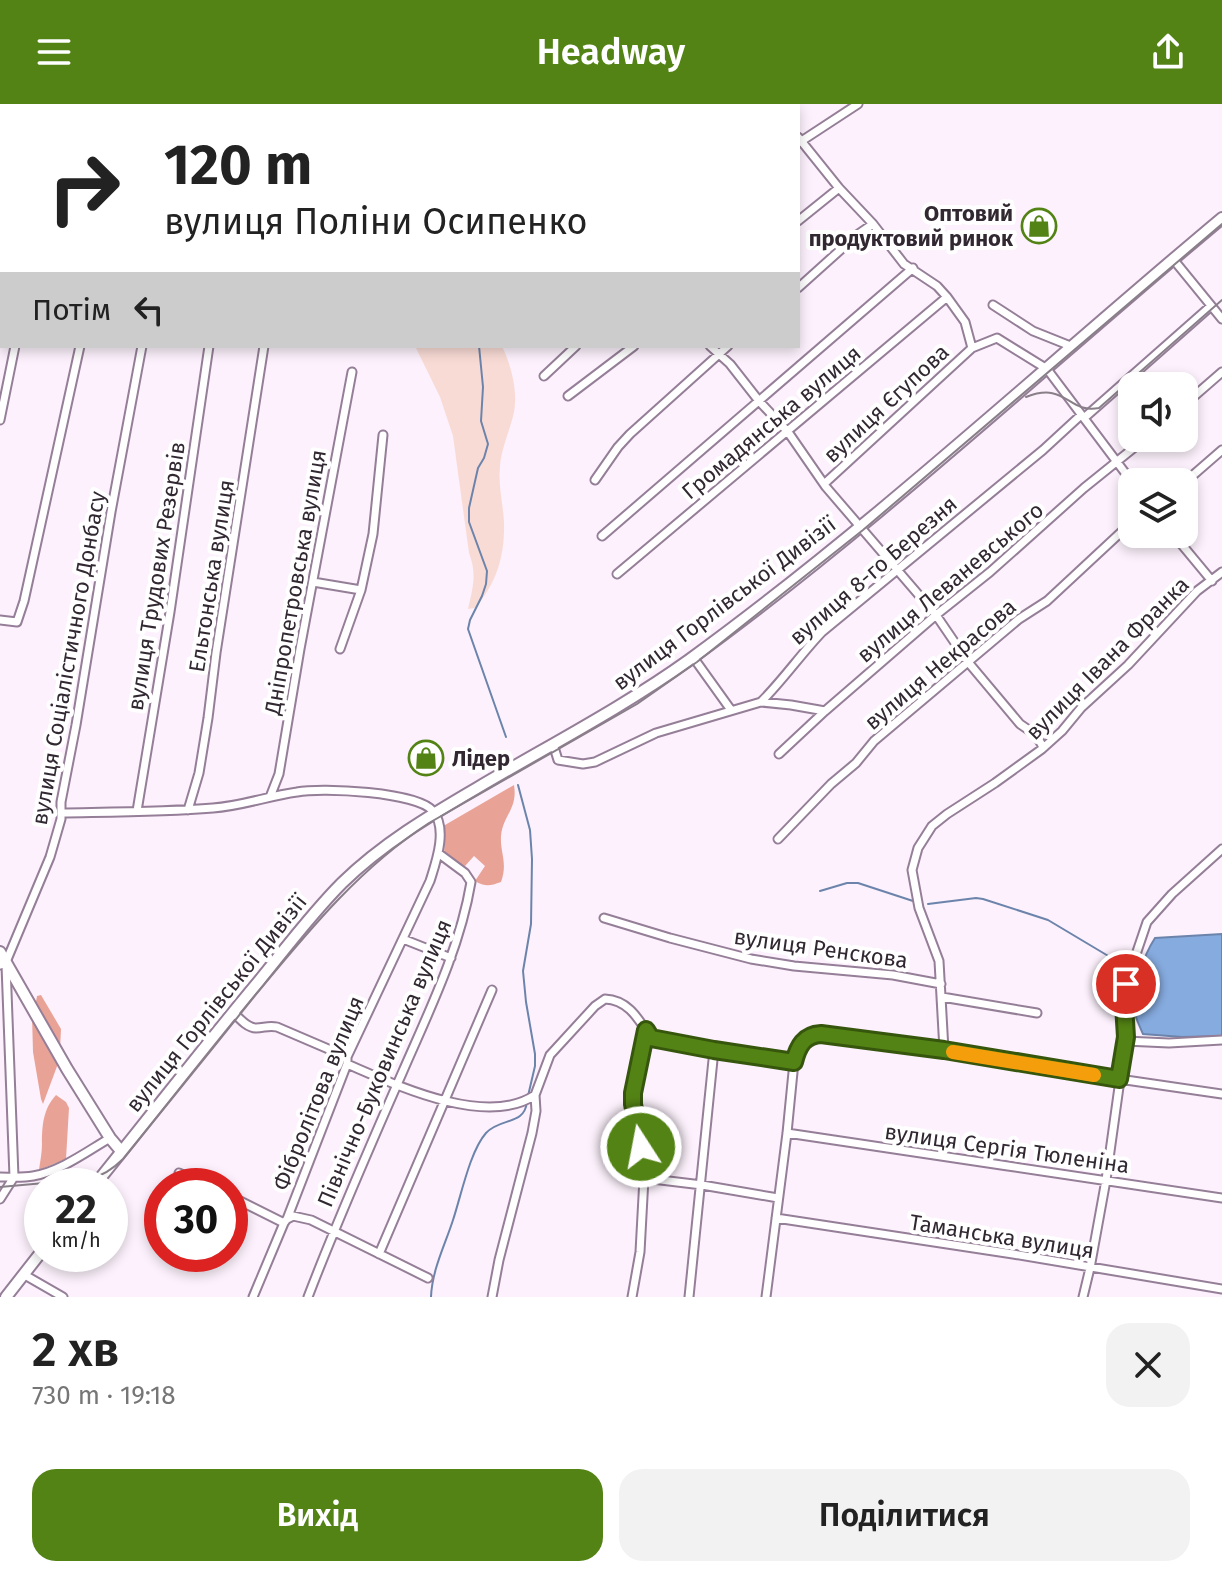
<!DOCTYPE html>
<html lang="uk">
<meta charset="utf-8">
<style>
:root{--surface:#fff;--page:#f2f2f2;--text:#222;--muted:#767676;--accent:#538314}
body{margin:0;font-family:"Fira Sans",sans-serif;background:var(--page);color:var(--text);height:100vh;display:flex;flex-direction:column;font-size:30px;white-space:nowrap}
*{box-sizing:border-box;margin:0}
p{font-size:26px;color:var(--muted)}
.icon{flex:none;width:44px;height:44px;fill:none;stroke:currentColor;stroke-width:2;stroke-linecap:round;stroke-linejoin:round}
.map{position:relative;height:1193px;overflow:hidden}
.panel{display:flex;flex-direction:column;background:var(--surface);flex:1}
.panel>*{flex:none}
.banner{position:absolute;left:0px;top:0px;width:800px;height:244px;box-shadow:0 4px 12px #0003;background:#fff;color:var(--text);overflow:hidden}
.tools{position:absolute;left:1118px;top:268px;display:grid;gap:16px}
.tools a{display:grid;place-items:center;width:80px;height:80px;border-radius:16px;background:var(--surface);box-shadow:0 4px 12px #0003;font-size:40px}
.speed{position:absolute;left:24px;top:1064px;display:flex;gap:16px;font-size:40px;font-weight:700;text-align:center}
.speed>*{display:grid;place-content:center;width:104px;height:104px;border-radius:50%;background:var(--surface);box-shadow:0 4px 12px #0003;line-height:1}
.speed small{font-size:20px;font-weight:400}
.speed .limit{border:12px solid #d22;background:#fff;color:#111}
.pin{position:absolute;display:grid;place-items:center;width:68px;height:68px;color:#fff;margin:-34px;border:4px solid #fff;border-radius:50%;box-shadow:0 2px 8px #0007}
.me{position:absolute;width:88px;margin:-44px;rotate:349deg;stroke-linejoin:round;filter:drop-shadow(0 0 6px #0008)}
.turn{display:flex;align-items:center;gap:28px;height:168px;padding:0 32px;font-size:36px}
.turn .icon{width:104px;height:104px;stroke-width:2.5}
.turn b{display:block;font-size:56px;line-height:68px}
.then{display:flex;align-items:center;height:76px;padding:0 32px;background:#0003;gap:16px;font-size:30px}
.round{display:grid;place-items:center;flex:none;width:84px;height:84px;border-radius:24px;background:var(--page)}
.summary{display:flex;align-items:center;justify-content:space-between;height:136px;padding:0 32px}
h1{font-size:48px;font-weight:600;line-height:60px}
.action{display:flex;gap:16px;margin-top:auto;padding:16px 32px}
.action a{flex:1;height:92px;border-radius:24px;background:var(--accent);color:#fff;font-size:32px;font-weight:600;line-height:92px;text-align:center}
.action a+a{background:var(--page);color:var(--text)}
header{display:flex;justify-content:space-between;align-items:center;height:104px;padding:0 32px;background:var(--accent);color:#fff;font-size:36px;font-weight:600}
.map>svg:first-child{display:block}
.green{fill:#f9dbd5}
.forest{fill:#e9a396}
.water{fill:#86abdf;stroke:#6c84ab;stroke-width:2}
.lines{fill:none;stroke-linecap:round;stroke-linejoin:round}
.stream{stroke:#6c84ab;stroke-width:2}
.street-casing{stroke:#957e97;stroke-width:11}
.secondary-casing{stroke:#957e97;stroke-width:14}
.street{stroke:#fff;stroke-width:7}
.secondary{stroke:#fff;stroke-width:10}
.tram{stroke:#897f89;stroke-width:2}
.route-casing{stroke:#36550d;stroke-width:20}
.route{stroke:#538314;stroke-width:14}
.slow{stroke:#f59e0b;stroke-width:14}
.labels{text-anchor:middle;stroke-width:8;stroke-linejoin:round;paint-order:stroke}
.poi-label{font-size:22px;font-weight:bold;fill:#312832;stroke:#fff;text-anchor:end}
.street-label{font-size:22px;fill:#312832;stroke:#fff}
</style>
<header><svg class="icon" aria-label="menu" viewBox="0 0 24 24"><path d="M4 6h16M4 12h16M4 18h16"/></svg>Headway<svg class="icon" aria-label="share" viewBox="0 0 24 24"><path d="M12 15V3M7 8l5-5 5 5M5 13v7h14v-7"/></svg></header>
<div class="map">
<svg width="1222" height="1193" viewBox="0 0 1222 1193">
<rect width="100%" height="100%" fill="#fcf1fc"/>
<path class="green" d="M415 242H502C511 261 518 287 514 308 510 327 501 344 500 363 498 382 503 399 504 418 505 451 497 479 475 504L468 505C473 483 477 470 469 449L453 332 440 293Z"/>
<path class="forest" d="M514 681C518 705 503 711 501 732 500 749 508 759 501 778 490 782 485 783 475 777L485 762 474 752 465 762 444 755 445 721Z
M41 891 61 925 60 945 35 903 37 892Z
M32 912 59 957 43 1000 41 995 33 948Z
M56 991 66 998 69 1004 66 1055 39 1066C40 1058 42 1049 42 1040 42 1022 43 1005 56 991Z"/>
<path class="water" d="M1222 830V932L1182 933 1143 930C1140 923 1136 915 1134 907 1131 886 1144 851 1155 834Z"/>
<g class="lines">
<path class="stream" d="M479 242 483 283 481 317 488 340 484 354 478 364 469 404V418L487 467 486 480 482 492 470 516 468 525 506 633
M518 681 530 726 532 755 531 820 523 867 526 898 535 950V962L528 992
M820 787 847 779H858L913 797
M928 800 976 794 983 795 1048 816 1115 856
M431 1193C432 1166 445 1141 453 1116 461 1092 470 1047 486 1029 501 1013 524 1022 527 998"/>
<g class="street-casing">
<path id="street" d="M758 0 760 2
M68 2 70 0
M577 2 579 0
M673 2 675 0
M0 14 2 15
M798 33 839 84 873 120 904 160 937 182 947 193 965 218 972 244 997 234 1047 265 1132 378
M800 38 858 0
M798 117 839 84
M1173 155 1222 215
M0 171 2 172
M798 184 857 131 873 120
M993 201 1033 227 1073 243
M710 242 730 260 759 297 788 328 826 383 936 511 968 558 1020 620 1036 631 1043 643
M544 272 576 242
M568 292 634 242
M1184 301 1222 268
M1084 314 1211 202
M0 316 15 242
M595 376 618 343 630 330 728 242
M1184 379 1222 346
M824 380 972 244
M1173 430 1212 477
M602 432 913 164
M617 470 947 193
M313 478 361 486
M0 516 17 518 24 497 80 242
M340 545 361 486 373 430 383 331
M693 553 731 606
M761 598 791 601 825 607
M553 640 558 656 583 660 595 658 656 629 761 598C783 576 801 550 822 528L1043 346 1081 311
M779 650 825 607 936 511 990 468 1084 384 1146 334
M270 693 279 670 300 545 352 268
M188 706 199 669 208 614 216 549 264 242
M137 707 170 508 209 242
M61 709C112 708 163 708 213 704 242 702 268 692 297 688 321 683 418 688 433 707 448 725 436 758 430 777L347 953V960L287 1115 284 1119 253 1193
M778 735 831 680 856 659 874 637 1019 515 1047 497 1132 418
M604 814 670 834 751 855 794 862 893 871 941 880
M403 835 451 854
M0 861 6 858 50 753 61 715V698L76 621 111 408 142 242
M942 893 1037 909
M233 908C239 914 247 924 256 924 264 924 268 921 277 923L347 953
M1125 937 1169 939 1222 936
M944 946 939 857 919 804 912 766 918 744 932 722 947 710 995 679 1042 645 1062 627 1081 604 1128 561 1197 487 1222 468
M347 960C396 981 486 1024 535 991
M787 1029C932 1052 1077 1071 1222 1094
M179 1069 208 1082
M0 1073C11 1073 22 1074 33 1072 61 1067 86 1048 110 1034
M644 1074 702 1081 778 1094
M230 1092 284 1119
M0 1095 14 1073 6 861
M776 1114 1013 1150 1222 1185
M287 1115 293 1112 311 1116 428 1174
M379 1150 492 886
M23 1170 63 1193
M308 1193C337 1117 370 1042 403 967 430 905 460 844 471 778L465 769 438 749
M492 1193 499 1156 532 1029 536 1007 535 991 550 951 595 902 605 895C629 896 639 916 651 934L714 946 794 958
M632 1193 640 1148 644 1074 643 1049 633 1000V989L646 926
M689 1193 714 946
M766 1193 787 1029 794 958 799 944 807 933 821 930 887 938 1119 975 1222 990
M1083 1193 1090 1164 1106 1076 1126 933 1124 901 1126 880 1147 818 1172 790 1222 745"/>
</g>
<g class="secondary-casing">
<path id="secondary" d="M0 848 67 965 110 1034 121 1047
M94 1082C149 1014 203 944 259 877 286 844 312 809 342 779 382 740 429 712 477 684 548 642 622 604 689 556 876 420 1045 262 1222 114
M6 1193 42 1147"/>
</g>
<use href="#street" class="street"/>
<use href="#secondary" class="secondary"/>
<path class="tram" d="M1026 293C1067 277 1067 310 1099 304L1222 196
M0 1083 89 1075C103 1072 113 1065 123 1055 166 1002 210 948 253 894 306 830 358 765 429 719L637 600 697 558 863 426 1222 120"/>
</g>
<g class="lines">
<g class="route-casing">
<path id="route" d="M641 1043 633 1000V989L646 926 651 934 714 946 794 958C798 942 804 931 821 930L944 946 1119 975 1126 933 1124 901 1126 880"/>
</g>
<use href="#route" class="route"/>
<path class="slow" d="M953 948 1094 971"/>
</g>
<defs>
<g id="shop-ring" transform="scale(1.8)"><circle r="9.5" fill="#fff" stroke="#538314" stroke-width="1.5"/><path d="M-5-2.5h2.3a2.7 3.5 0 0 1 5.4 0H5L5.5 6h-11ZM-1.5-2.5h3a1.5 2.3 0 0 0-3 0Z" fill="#538314"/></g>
</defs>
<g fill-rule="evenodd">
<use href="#shop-ring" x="1039" y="122"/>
<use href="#shop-ring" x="426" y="654"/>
</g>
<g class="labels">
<g class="poi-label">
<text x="1013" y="117">Оптовий<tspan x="1013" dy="25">продуктовий ринок</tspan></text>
<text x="452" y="662" text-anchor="start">Лідер</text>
</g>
<g class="street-label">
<text transform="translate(886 299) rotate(-43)" y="8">вулиця Єгупова</text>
<text transform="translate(771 318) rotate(-40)" y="8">Громадянська вулиця</text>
<text transform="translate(873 466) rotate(-41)" y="8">вулиця 8-го Березня</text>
<text transform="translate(156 472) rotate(-81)" y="8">вулиця Трудових Резервів</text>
<text transform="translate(211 472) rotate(-81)" y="8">Ельтонська вулиця</text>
<text transform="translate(295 478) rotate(-80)" y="8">Дніпропетровська вулиця</text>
<text transform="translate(950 478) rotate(-40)" y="8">вулиця Леваневського</text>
<text transform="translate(724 499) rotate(-37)" y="8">вулиця Горлівської Дивізії</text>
<text transform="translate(68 554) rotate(-80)" y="8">вулиця Соціалістичного Донбасу</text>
<text transform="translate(1107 554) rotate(-45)" y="8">вулиця Івана Франка</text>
<text transform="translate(940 560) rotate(-40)" y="8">вулиця Некрасова</text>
<text transform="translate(821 844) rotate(8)" y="8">вулиця Ренскова</text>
<text transform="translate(216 899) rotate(-51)" y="8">вулиця Горлівської Дивізії</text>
<text transform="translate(384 959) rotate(-67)" y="8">Північно-Буковинська вулиця</text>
<text transform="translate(318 989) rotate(-68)" y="8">Фібролітова вулиця</text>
<text transform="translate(1007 1044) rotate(8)" y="8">вулиця Сергія Тюленіна</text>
<text transform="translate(1002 1132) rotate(9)" y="8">Таманська вулиця</text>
</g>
</g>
</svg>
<div class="tools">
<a><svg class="icon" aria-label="sound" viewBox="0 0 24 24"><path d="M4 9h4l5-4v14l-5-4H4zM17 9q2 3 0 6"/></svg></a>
<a><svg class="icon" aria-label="layers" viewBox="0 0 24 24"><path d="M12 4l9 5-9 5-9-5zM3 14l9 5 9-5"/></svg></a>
</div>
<div class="speed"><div>22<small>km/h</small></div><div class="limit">30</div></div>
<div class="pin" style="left:1126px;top:880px;background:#d93025"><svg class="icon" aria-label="arrive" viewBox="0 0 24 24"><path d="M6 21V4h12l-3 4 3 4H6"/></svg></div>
<svg class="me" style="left:641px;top:1043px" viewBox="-20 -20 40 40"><circle r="17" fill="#538314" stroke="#fff" stroke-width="3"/><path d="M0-11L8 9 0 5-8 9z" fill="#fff"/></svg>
<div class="banner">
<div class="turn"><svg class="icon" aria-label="right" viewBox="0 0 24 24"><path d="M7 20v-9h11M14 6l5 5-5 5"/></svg><div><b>120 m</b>вулиця Поліни Осипенко</div></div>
<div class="then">Потім<svg class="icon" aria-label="left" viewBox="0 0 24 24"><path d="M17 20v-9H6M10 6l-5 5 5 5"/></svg></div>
</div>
</div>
<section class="panel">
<div class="summary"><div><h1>2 хв</h1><p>730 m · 19:18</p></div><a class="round"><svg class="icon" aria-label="close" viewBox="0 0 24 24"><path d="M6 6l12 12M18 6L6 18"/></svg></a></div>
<div class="action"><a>Вихід</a><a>Поділитися</a></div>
</section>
